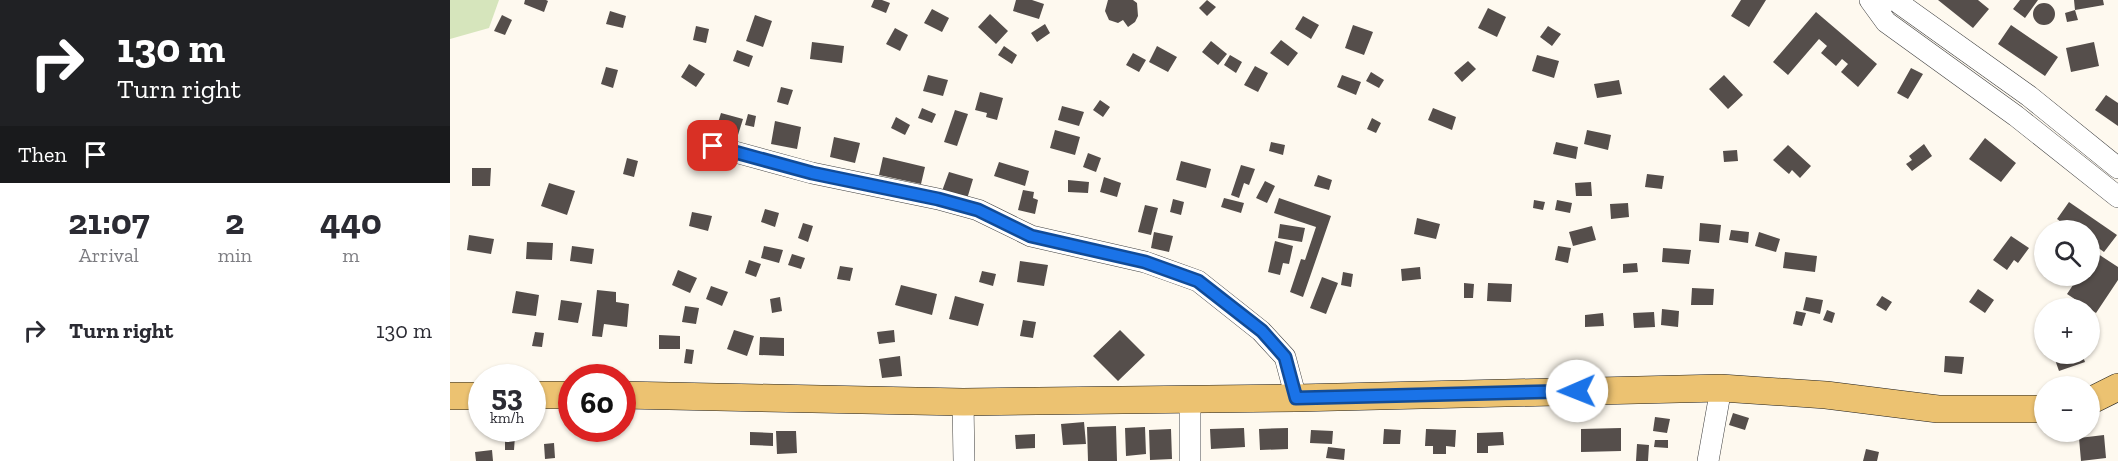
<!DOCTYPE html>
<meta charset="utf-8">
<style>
:root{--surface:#fff;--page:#f7f7f7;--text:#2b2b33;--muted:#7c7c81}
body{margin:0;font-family:"Zilla Slab",serif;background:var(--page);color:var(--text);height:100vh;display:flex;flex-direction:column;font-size:22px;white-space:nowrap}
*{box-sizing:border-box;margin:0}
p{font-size:20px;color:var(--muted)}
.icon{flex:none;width:33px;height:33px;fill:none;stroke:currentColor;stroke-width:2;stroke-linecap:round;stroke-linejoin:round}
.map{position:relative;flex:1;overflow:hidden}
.panel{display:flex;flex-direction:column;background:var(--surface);width:450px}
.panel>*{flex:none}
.banner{background:#202124;color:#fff;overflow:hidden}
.tools{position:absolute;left:1584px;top:220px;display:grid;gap:12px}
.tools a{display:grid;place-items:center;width:66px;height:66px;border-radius:50%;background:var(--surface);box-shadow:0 2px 4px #0004;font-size:30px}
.speed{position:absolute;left:18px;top:364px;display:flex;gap:12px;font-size:30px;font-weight:700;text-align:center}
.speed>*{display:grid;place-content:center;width:78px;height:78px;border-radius:50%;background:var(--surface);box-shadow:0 2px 4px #0004;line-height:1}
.speed small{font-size:15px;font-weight:400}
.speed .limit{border:9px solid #d22;background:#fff;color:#111}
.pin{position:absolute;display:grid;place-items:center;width:51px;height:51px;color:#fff;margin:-26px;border-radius:12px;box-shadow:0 3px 9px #0006}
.me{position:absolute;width:66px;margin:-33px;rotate:269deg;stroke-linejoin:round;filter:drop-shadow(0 0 4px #0008)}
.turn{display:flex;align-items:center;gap:21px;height:126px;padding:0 18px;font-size:27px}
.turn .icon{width:78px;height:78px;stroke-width:2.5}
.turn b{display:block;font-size:42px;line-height:51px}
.then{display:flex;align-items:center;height:57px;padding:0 18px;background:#0003;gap:12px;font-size:22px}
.eta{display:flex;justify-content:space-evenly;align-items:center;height:102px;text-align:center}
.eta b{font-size:36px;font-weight:700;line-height:42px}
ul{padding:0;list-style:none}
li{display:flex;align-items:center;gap:18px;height:90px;padding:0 18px}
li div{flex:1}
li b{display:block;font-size:22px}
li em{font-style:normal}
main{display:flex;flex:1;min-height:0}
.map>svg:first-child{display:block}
.green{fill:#d6e5bc}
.building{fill:#554e4b}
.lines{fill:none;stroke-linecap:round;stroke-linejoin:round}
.minor-casing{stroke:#404040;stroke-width:22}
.major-casing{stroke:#1e1e1e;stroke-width:28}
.minor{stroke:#fff;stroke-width:21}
.major{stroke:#ecc271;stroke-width:27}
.route-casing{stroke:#114b97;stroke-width:15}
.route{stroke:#1a73e8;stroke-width:10}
</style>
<main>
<section class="panel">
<div class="banner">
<div class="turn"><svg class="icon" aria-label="right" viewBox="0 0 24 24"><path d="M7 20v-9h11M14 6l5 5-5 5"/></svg><div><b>130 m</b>Turn right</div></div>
<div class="then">Then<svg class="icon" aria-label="arrive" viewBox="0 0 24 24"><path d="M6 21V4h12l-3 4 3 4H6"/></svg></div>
</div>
<div class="eta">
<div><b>21:07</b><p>Arrival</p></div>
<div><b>2</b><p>min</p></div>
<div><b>440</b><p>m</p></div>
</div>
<ul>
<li><svg class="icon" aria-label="right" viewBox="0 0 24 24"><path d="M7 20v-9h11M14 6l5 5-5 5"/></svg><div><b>Turn right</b></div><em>130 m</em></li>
</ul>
</section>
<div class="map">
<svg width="1668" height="461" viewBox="0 0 1668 461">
<rect width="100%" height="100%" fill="#fef9ef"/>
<path class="green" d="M0 0H49L39 28 0 39Z"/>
<path class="building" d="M75 0H96L98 1 94 12 74 4Z
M424 0H432L440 3 436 13 421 7Z
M566 0H582L594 4 589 19 563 11Z
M658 0H683L687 3 688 16 685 22 678 27 673 20 668 23 659 20 655 11Z
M757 0 766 7 757 16 749 8Z
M1291 0H1316L1299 27 1281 16Z
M1488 0H1528L1539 9 1523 28Z
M1570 0H1588L1575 18 1563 9Z
M1624 0H1653L1654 5 1625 10Z
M1583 14a11 11 0 1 1 22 0a11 11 0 1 1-22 0Z
M1038 8 1056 17 1047 37 1028 28Z
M482 9 499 18 492 32 474 23Z
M1625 10 1628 20 1617 22 1615 13Z
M160 11 176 16 173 28 156 24Z
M1366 12 1427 64 1408 87 1391 72 1398 64 1392 59 1386 66 1371 53 1377 46 1369 39 1338 75 1323 62Z
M540 14 558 31 546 44 528 27Z
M52 15 62 20 55 35 44 31Z
M305 15 322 21 313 47 296 41Z
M853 16 869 25 861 39 845 29Z
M595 24 600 33 587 42 581 33Z
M903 25 923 32 914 55 895 48Z
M1561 25 1608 57 1595 76 1548 44Z
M246 26 259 29 256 43 243 40Z
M1098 26 1111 34 1102 46 1090 37Z
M445 28 458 35 450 51 436 44Z
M831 40 848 53 838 66 820 53Z
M761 41 777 54 768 65 752 52Z
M362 42 394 46 392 63 360 59Z
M1644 42 1649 66 1621 72 1616 48Z
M554 46 567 55 562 64 548 55Z
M707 46 727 57 718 72 699 62Z
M287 50 303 56 299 67 283 61Z
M683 53 696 60 689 72 676 65Z
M780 55 792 62 786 73 774 65Z
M1087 55 1109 61 1104 78 1082 71Z
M1018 61 1026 69 1012 82 1004 73Z
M239 64 255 74 246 87 231 77Z
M805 66 818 73 808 92 794 85Z
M156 67 168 70 163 88 151 84Z
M1461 68 1473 74 1458 99 1447 93Z
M921 72 934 80 929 88 916 81Z
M478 75 498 80 493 96 473 91Z
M892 75 911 82 906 95 887 87Z
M1274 75 1293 95 1278 109 1259 89Z
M1169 80 1172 94 1147 98 1144 84Z
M331 87 343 90 338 105 327 102Z
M530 92 553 98 547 120 536 117 537 113 525 110Z
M1656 95 1668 103V126L1645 110Z
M650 100 660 107 653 117 643 110Z
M612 106 634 112 629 126 608 120Z
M472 108 486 114 482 123 468 118Z
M983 108 1006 117 1002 130 978 120Z
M505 110 518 114 507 146 494 142Z
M271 113 293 119 288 135 266 129Z
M298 114 306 116 304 127 295 125Z
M446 117 460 125 455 135 441 128Z
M922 118 931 123 926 133 917 129Z
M325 121 351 127 347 149 321 144Z
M605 130 630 137 625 155 600 148Z
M1137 130 1161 135 1158 150 1134 144Z
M384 137 410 143 405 163 380 157Z
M1535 138 1566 163 1551 182 1519 159Z
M821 142 835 145 833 155 819 151Z
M1106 142 1128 147 1126 159 1103 154Z
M1474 144 1482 156 1462 171 1456 164 1462 160 1459 156Z
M1338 145 1361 166 1350 178 1342 170 1339 174 1323 160Z
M1287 150 1288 161 1274 162 1273 151Z
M638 153 651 158 646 172 633 167Z
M433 157 475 167 471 184 429 175Z
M177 158 188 161 184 177 173 174Z
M731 161 761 169 756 188 726 180Z
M549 162 579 171 575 186 544 176Z
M791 165 805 169 799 185 794 183 789 198 781 195Z
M22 168H41L40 186H22Z
M499 172 523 179 517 199 492 191Z
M1197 174 1214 176 1212 189 1195 187Z
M868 175 882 180 879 190 864 186Z
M654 177 671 183 667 197 650 192Z
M618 180 639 182 638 193 618 192Z
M815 181 825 186 817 203 806 198Z
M1141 182 1142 196H1126L1125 183Z
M99 183 125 191 117 215 91 206Z
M573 190 584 192 583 198 588 200 585 214 568 210Z
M774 198 794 203 791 213 771 207Z
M829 198 881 216 853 297 840 292 851 259 855 260 866 227 824 213Z
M723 199 734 202 731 215 720 212Z
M1084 200 1095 202 1093 210 1083 208Z
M1107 200 1122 203 1120 213 1105 210Z
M1619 202 1667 235 1654 252 1640 242V231H1624L1607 219Z
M1178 203 1179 217 1161 219 1160 204Z
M695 205 708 208 701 235 688 232Z
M315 209 329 213 325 227 311 222Z
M242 212 262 216 258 231 239 226Z
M967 218 990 224 986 239 964 234Z
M353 223 363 226 358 242 348 238Z
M1250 223 1271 225 1269 243 1249 241Z
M830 224 855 228 852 242 828 238Z
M1142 226 1146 240 1123 246 1119 232Z
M1281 230 1299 232 1298 243 1279 240Z
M704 232 723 236 719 252 701 248Z
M1309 232 1330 239 1326 252 1305 246Z
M19 235 44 239 41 254 17 250Z
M1561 236 1579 248 1568 263 1564 260 1557 270 1543 260Z
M825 241 843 246 839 264 833 263 830 275 818 272Z
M77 242 103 243 102 260 76 259Z
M122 246 144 249 142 264 120 261Z
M314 246 333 250 329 263 311 258Z
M1108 246 1121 248 1118 263 1105 260Z
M1213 248 1241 250 1239 264 1212 262Z
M1335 252 1367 256 1365 272 1333 268Z
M1645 252 1668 267V280L1646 313 1617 294 1629 276H1640V260Z
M342 254 355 258 351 269 338 265Z
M299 260 311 264 306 277 295 273Z
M570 261 598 265 594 286 567 282Z
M1187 263 1188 272 1173 273V264Z
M390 266 403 268 400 281 387 279Z
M970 267 971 279 952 281 951 269Z
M228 270 247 278 240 293 222 285Z
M532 271 546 274 543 286 529 282Z
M893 272 903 274 901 287 891 285Z
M872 277 888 283 876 314 860 308Z
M1014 283 1024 284 1023 298H1014Z
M1038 283 1062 284 1061 302 1037 301Z
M451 285 487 294 482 315 445 305Z
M261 286 278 292 272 306 256 299Z
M1242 288 1264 289 1263 305H1241Z
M1528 289 1544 300 1535 313 1519 302Z
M147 290 166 292V302L179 304 177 327 154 324 152 337 142 336Z
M66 291 89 295 86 316 62 313Z
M505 296 534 304 528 326 499 319Z
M1432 296 1442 302 1436 311 1426 305Z
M330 297 332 311 322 313 320 299Z
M1356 297 1373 300 1370 314 1353 310Z
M111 300 132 303 128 323 108 320Z
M235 306 249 308 246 324 232 322Z
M1212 309 1229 311 1228 327 1211 325Z
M1377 310 1385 313 1382 323 1373 320Z
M1346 311 1356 313 1352 326 1343 324Z
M1204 312 1205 327 1184 328 1183 313Z
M1153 313 1154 326 1135 327V315Z
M573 320 586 322 583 338 570 336Z
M284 330 304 336 297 356 277 349Z
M444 330 445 342 429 344 427 332Z
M670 330 695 355 668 381 643 356Z
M85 332 94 333 92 347 82 346Z
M209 335 230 336V349H209Z
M310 337 334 338V356L309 355Z
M236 349 244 350 242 364 234 363Z
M1603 354H1632L1635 362 1609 371Z
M450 356 452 376 432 378 429 359Z
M1495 356 1514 357 1512 374 1494 372Z
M1283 413 1299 418 1295 430 1279 425Z
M1205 417 1220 419 1217 433 1203 431Z
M634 422 636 444 613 445 611 424Z
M666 426 667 461H638L637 427Z
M695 427 696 454 676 456 675 428Z
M794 428 795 447 761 449 760 429Z
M838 428V449L810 450 809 429Z
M1171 428V451L1131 452V429Z
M721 429 722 459 700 460 699 430Z
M934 429 951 430 950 444H933Z
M976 429 1006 430 1005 447 996 446V454H983V446H975Z
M861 430 883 431 882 444 860 443Z
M326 431H346L347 453 327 454Z
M300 432 323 433V446L300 445Z
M1053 432 1054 445 1038 446V453H1027V433Z
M585 434V448L566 449 565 435Z
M1654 435 1656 458 1631 461 1629 438Z
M55 436H65L64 450H55Z
M1205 440H1218V448L1204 447Z
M104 443 105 458 95 459 94 444Z
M1187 444 1199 445 1198 461H1186Z
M878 447 895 449 894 460 876 458Z
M1416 449 1429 452 1427 461H1413Z
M42 450 43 461H26L25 452Z"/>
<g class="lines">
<g class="minor-casing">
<path id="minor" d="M1420 0 1436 22 1566 116 1668 197
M1440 0 1446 1 1579 96 1668 168
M263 146 362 173 488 199 528 210 581 236 695 262 748 281 811 331 835 357 846 398
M513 402 514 461
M740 461V400
M1258 461 1271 388"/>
</g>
<g class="major-casing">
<path id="major" d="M82 395H122
M172 395 513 402 846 398 1271 388 1376 395 1488 409H1594
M0 396H32
M1640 401 1668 387"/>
</g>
<use href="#minor" class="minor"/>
<use href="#major" class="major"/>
</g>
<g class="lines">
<g class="route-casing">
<path id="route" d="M263 146 362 173 488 199 528 210 581 236 695 262 748 281 812 331 835 357 846 398 1127 391"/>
</g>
<use href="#route" class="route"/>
</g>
</svg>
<div class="tools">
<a><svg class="icon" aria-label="search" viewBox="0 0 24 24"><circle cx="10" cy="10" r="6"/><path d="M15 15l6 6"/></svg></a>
<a>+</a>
<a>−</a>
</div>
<div class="speed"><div>53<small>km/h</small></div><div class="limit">60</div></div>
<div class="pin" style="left:263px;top:146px;background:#d93025"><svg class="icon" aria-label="arrive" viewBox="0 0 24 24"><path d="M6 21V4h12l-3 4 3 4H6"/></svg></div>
<svg class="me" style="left:1127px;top:391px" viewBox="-20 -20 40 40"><circle r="19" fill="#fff"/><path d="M0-13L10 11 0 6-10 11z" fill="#1a73e8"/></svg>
</div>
</main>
